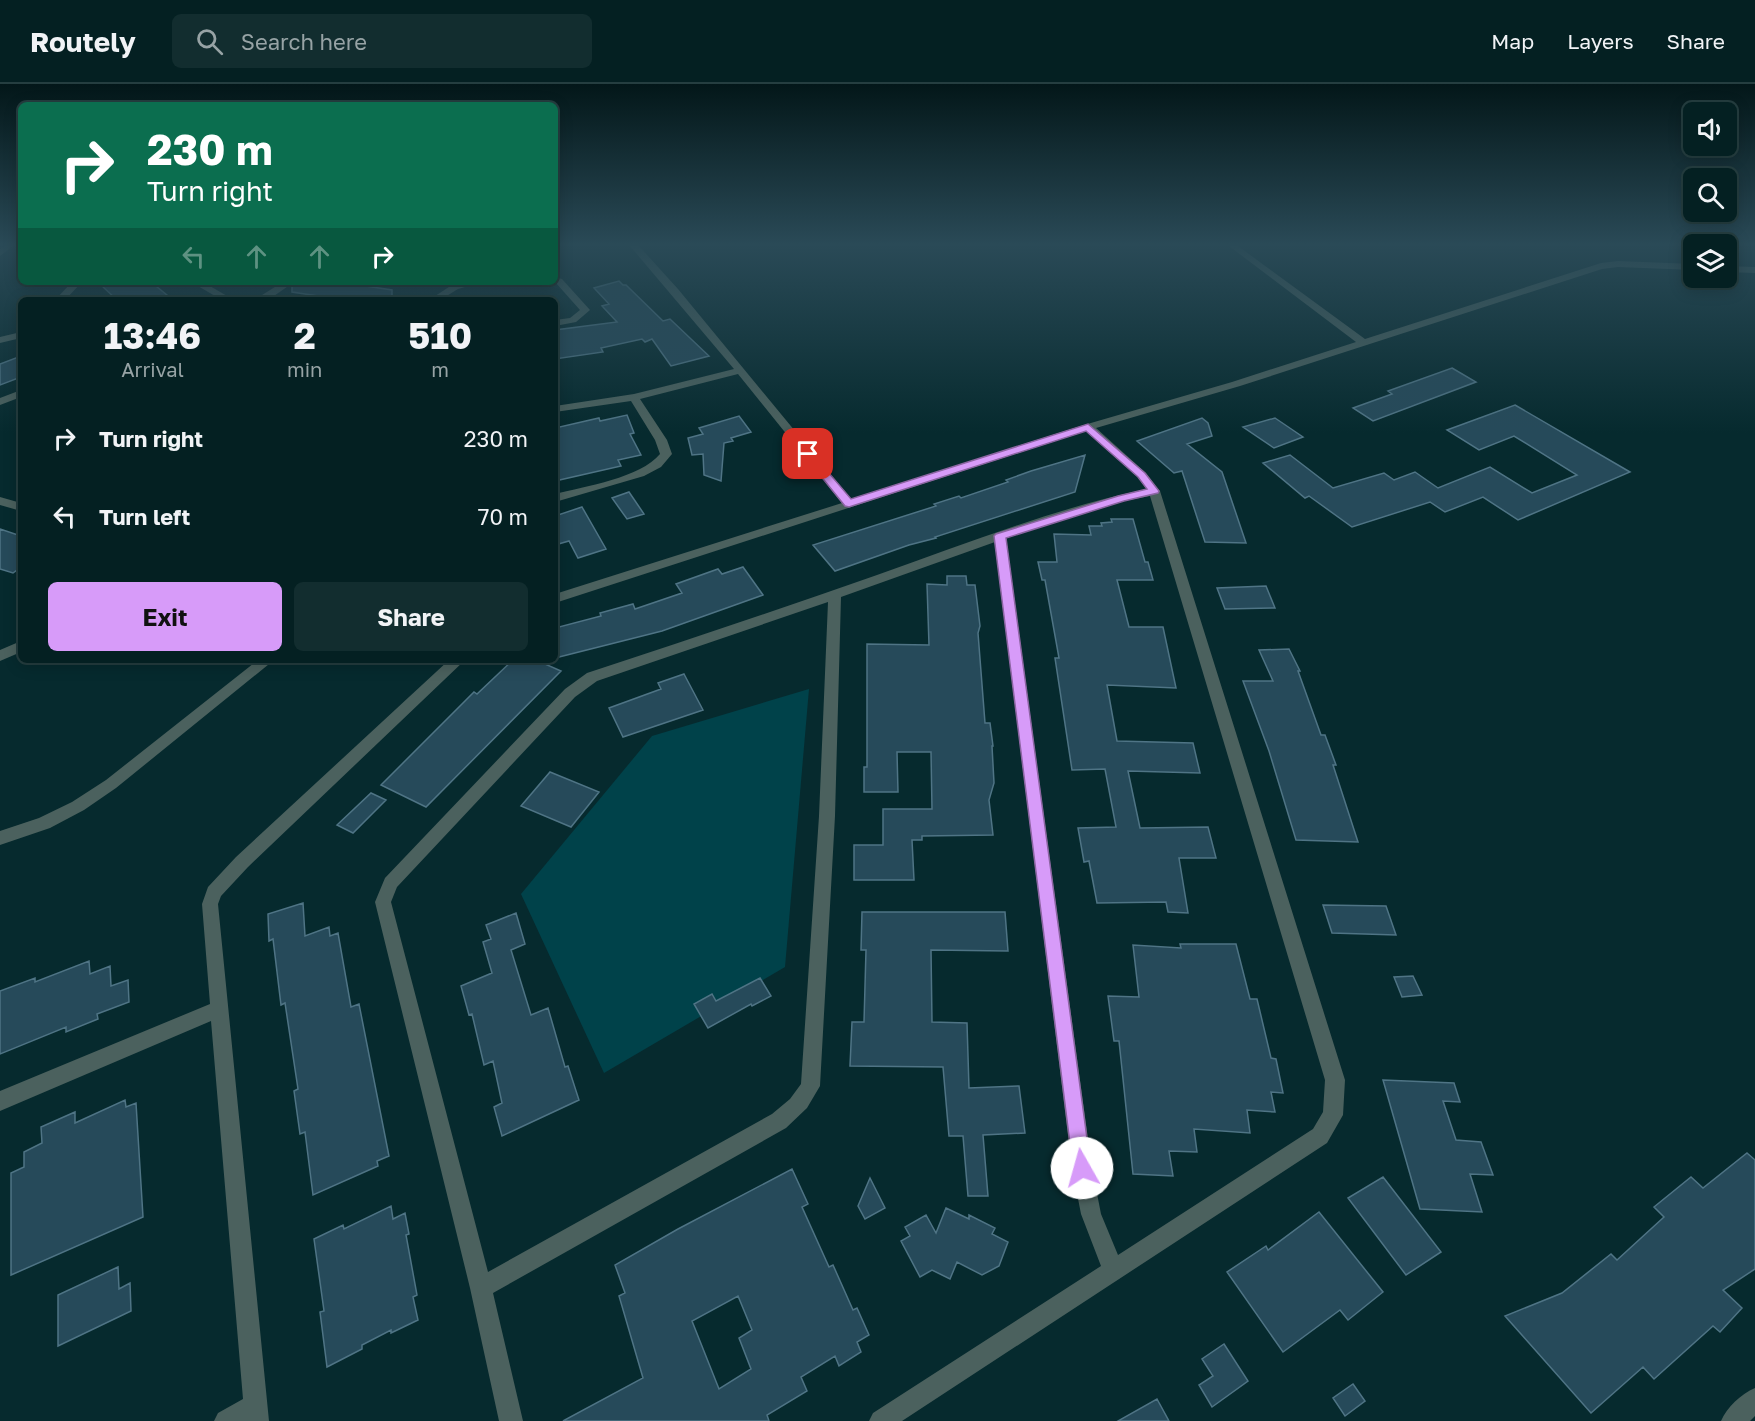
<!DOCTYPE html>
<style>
:root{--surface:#042022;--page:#122d2f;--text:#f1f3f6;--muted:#97a3a5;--line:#253e40;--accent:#d79bf9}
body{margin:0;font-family:"Golos Text",sans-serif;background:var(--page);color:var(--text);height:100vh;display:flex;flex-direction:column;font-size:22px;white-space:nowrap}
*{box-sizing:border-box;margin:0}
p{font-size:20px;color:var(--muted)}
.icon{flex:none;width:33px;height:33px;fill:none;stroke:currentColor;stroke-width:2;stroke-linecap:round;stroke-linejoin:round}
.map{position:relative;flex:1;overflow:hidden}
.side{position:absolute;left:18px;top:213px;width:540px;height:366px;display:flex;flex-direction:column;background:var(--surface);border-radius:9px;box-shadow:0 3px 15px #0003,0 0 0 2px var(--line)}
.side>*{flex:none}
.guide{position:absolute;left:18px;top:18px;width:540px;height:183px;border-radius:9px;box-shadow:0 3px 15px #0003,0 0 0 2px var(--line);background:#0b6e4f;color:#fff;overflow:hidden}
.fabs{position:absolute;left:1683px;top:18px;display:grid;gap:12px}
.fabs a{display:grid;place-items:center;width:54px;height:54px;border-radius:9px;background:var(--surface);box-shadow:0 3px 15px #0003,0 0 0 2px var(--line);font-size:30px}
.pin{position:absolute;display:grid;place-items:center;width:51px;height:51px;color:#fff;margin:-26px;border-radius:12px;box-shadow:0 3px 9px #0006}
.me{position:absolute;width:66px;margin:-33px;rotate:353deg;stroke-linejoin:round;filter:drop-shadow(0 0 4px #0008)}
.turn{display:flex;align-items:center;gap:21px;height:126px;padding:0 30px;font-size:27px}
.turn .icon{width:78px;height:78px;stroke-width:2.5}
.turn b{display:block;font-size:42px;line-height:51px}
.lanes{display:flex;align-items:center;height:57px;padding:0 30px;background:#0003;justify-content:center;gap:30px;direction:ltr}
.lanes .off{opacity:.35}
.eta{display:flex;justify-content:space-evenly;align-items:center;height:102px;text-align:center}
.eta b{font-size:36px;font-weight:700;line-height:42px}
.cta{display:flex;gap:12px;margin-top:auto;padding:12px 30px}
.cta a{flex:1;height:69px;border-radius:9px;background:var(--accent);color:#111;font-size:24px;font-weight:700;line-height:69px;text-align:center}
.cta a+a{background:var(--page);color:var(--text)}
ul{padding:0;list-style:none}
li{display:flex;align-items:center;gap:18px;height:78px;padding:0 30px}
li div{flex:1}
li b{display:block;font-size:22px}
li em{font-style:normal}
header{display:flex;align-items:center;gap:36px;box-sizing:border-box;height:84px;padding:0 30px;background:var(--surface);border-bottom:2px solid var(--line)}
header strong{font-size:28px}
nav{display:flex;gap:33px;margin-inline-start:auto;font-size:21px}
.search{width:420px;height:54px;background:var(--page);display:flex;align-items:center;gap:15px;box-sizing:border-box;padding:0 21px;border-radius:9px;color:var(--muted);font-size:22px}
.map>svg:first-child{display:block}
.green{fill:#00424a}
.building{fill:#264a5a;stroke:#4f7485;stroke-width:1.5;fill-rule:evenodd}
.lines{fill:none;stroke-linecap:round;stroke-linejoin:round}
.street{fill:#4b615e;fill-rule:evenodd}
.route{fill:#d79bf9;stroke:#8c65a2;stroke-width:1.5}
</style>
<header>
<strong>Routely</strong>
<div class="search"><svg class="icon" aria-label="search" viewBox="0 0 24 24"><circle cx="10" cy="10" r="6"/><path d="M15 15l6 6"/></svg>Search here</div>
<nav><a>Map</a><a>Layers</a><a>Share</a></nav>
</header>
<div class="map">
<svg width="1755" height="1337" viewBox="0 0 1755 1337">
<rect width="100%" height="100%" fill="#062a2e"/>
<path class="green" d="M809 605 785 883 604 989 521 810 652 652Z"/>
<path class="building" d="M619 197 623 201H626L663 237 670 235 709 272 671 282 652 255 645 258 642 255 601 264 603 268 555 275V246L617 238 602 222 609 220 594 204Z
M117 198H151L173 216H117L102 202Z
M296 198H339L392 206V216H345L292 208V202Z
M21 272V293L0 301V280Z
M1452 284 1476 298 1373 337 1353 324 1392 310 1388 307Z
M1515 321 1630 388 1518 436 1483 413 1445 428 1430 418 1352 443 1309 412 1305 414 1263 379 1290 371 1333 404 1384 389 1394 396 1415 388 1438 404 1490 383 1532 409 1577 391 1514 352 1479 366 1447 346Z
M627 331 634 349 630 350 641 371 618 376 621 382 555 397V344L599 334 600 337Z
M739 332 751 348 731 354 733 357 724 359 721 397 704 391 703 370 692 371 688 354 703 350 699 344Z
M1202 334 1208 339 1212 352 1187 360 1222 388 1246 459 1205 458 1182 387 1174 389 1137 357Z
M1275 334 1303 353 1274 364 1243 343Z
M1085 371 1075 408 935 453 936 454 909 461 835 487 813 461 936 422 934 420 959 412 961 414 1008 398 1006 396 1031 387Z
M629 408 644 430 627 435 612 414Z
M582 423 606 465 578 474 569 457 555 461V432Z
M1111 435H1133L1145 478H1148L1153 496H1117L1129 543H1163L1176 604 1107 601 1117 657 1193 659 1200 689 1128 687 1140 744 1208 743 1216 774H1179L1188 829 1168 828 1166 818 1097 819 1089 777 1084 778 1078 744 1116 743 1105 685 1072 686 1055 574H1059L1045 496H1042L1038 478H1057L1054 450 1091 451 1089 442H1102L1101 439 1112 438Z
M0 445 21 452V483L13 489 0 485Z
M743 483 763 511 662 547 555 574V544L601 532 600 529 633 520 635 525 682 509 676 500 718 485 722 490Z
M947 492H966L967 501H975L980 542 978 549 985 639H990L993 662H992L994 699 989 716 993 751 922 752V756H912L914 796H854V761H883V725H932L931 668H897L898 708H864V683H867V560L929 561 927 500 947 501Z
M1266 502 1275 524 1225 525 1217 504Z
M1289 565 1300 587H1298L1321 651H1325L1336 681H1333L1358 758 1296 756 1269 667 1243 597H1273L1259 566Z
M513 576H536L561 587 426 723 381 701 474 608 477 610Z
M684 590 703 626 623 653 609 624 661 605 658 599Z
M550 688 599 708 571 743 521 722Z
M371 709 386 716 353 749 337 741Z
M303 819 305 852 329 843 330 852 338 849 351 923 359 920 389 1072 377 1077 378 1082 313 1111 305 1048 300 1050 294 1007 298 1005 285 919 281 921 273 855 269 857 268 830Z
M1323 821 1386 822 1396 851 1332 849Z
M862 828H1005L1008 867 931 866 932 938 967 939 969 1004 1019 1002 1025 1049 983 1051 988 1112H968L963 1052H949L943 983 850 982 852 938H864L866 866H861Z
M516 829 525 860 511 866 531 931 548 924 565 983 568 982 579 1016 502 1052 494 1023 502 1019 493 977 484 981 472 930 469 931 461 902 492 889 483 858 491 855 486 841Z
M1180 860H1236L1250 915H1257L1271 974 1276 975 1283 1009 1271 1008 1275 1028 1247 1026 1250 1049 1194 1045 1197 1068 1169 1067 1173 1092 1133 1090 1119 957H1114L1108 912 1139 913 1133 861 1181 864Z
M89 877 90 890 110 882 111 902 128 896 129 918 97 930 98 935 66 948V943L0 970V907L35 894V898Z
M1413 892 1422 911 1402 913 1394 893Z
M760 894 771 912 752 922 751 920 708 944 694 920 712 910 716 917Z
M1383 996 1454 999 1460 1018 1443 1017 1456 1056 1481 1058 1493 1091 1470 1090 1482 1128 1420 1125Z
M125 1016 126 1023 136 1019 143 1133 11 1191V1089L24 1083V1068L42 1059 41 1043 75 1028V1039Z
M1747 1069 1755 1076V1185L1723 1206 1742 1224 1720 1248 1713 1242 1654 1295 1643 1283 1591 1329 1505 1232 1562 1209 1611 1170 1617 1176 1664 1133 1654 1123 1691 1093 1703 1104Z
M792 1085 808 1120 802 1123 829 1183 833 1181 853 1226 857 1224 869 1251 857 1258 861 1268 839 1282 835 1272 801 1293 807 1307 767 1331 769 1337H563L643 1294 619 1212 625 1209 615 1181 678 1145ZM738 1212 752 1246 739 1254 751 1285 719 1305 692 1237Z
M1383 1093 1441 1168 1406 1191 1348 1114Z
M870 1094 885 1124 865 1135 858 1122Z
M391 1122 393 1135 405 1129 409 1150 406 1151 417 1211 413 1213 418 1236 391 1249V1246L362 1261V1265L327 1283 320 1228 324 1227 314 1155 343 1141 344 1145Z
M946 1124 969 1135V1131L995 1144 992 1150 1008 1158 999 1182 982 1191 957 1178 950 1195 932 1186 920 1193 901 1157 910 1152 905 1143 926 1131 936 1149Z
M1319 1128 1383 1208 1348 1236 1340 1226 1283 1268 1227 1188 1266 1162 1268 1166Z
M118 1183 119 1205 130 1199 131 1227 58 1262V1211Z
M1224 1260 1248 1297 1212 1323 1199 1301 1213 1292 1202 1275Z
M1353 1300 1365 1317 1345 1332 1333 1314Z
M1157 1315 1169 1337H1118Z"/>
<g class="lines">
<path class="street" d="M4 162H13L0 172V165Z
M630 162H639L678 205 851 415 1084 341 1232 298 1356 258 1229 162H1238L1365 255 1601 179 1618 177 1694 180V186L1618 183 1602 185 1240 302 1096 344 1146 389 1160 407 1345 996 1343 1031 1327 1059 902 1337H869L873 1329 1101 1182 1081 1130 1072 1084 995 458 841 513 835 732 820 1002 807 1024 786 1044 493 1209 523 1337H499L470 1204 375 818 385 794 565 605 587 589C684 557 781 525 877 491 965 460 1055 424 1147 405L1138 393 1086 347 555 519V510L842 419 738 290 640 315 667 356 672 370 661 383 644 392 555 418V410C586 402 640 394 660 370L655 356 631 317 555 328V322L634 310 734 285ZM1150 412 1325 996 1323 1028 1313 1045 1118 1171 1101 1130 1092 1084 1006 454 1124 417ZM828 518 819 732 801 1000 790 1015 772 1030 488 1188 391 818 397 803 575 613 597 597Z
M1726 182 1755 183V189L1726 188Z
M555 193 562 195 590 226 576 238 555 242V236L570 234 580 226 556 199 552 198H555Z
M72 198H82L65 216H55Z
M191 198H203L234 216H222Z
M283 198H294L271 214 254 216Z
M465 198H483L458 205 440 216H429L452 201Z
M21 248V254L0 259V253Z
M21 306V313L0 321V314Z
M0 413 21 419V427L0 421Z
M21 557V568L0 577V566Z
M258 576H274L116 704 84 726 50 744 0 761V747L39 734 72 718 106 696Z
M449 576H465L248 783 221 812 218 820 269 1337H214L218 1329 243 1315 211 937 0 1027V1007L210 920 202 820 208 803 236 773Z
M1755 1304V1332L1750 1337H1721C1727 1323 1741 1310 1755 1304Z"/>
</g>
<linearGradient id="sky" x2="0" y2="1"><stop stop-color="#031719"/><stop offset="0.46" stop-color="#2a4a57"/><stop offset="1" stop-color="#2a4a57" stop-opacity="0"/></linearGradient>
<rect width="1755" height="349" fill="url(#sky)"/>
<path class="route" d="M1088 340 1145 389 1159 407 1158 409 1124 417 1006 454 1091 1084 1089 1090 1082 1093 1076 1090 1073 1084 994 452 996 450 1118 412 1147 405 1138 393 1086 347 849 423 845 422 803 370 811 368 851 415Z"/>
</svg>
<div class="fabs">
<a><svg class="icon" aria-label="sound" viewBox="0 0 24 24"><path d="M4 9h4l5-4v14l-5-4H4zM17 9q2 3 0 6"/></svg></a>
<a><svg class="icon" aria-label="search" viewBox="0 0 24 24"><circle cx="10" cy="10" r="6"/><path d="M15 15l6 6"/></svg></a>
<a><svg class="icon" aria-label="layers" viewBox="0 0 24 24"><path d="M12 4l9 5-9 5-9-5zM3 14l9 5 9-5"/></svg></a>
</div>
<div class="pin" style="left:808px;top:370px;background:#d93025"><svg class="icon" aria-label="arrive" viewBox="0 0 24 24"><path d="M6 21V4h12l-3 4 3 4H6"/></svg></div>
<svg class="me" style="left:1082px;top:1084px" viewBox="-20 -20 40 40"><circle r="19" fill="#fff"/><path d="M0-13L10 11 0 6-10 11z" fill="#d79bf9"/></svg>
<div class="guide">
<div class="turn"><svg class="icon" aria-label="right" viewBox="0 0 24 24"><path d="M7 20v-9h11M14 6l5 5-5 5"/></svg><div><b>230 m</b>Turn right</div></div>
<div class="lanes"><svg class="icon off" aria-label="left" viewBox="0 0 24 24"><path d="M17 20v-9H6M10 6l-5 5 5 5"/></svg><svg class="icon off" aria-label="ahead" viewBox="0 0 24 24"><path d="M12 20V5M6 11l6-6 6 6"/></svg><svg class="icon off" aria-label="ahead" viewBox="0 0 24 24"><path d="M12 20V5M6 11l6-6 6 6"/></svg><svg class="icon" aria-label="right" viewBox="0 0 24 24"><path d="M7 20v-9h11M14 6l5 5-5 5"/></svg></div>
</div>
<section class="side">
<div class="eta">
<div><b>13:46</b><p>Arrival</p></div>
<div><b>2</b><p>min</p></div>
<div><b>510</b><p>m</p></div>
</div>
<ul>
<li><svg class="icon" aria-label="right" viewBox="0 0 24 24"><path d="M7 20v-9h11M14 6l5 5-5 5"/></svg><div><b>Turn right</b></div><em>230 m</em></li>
<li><svg class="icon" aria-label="left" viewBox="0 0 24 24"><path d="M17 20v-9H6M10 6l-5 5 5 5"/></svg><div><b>Turn left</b></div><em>70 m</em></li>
</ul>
<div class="cta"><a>Exit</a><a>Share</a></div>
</section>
</div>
